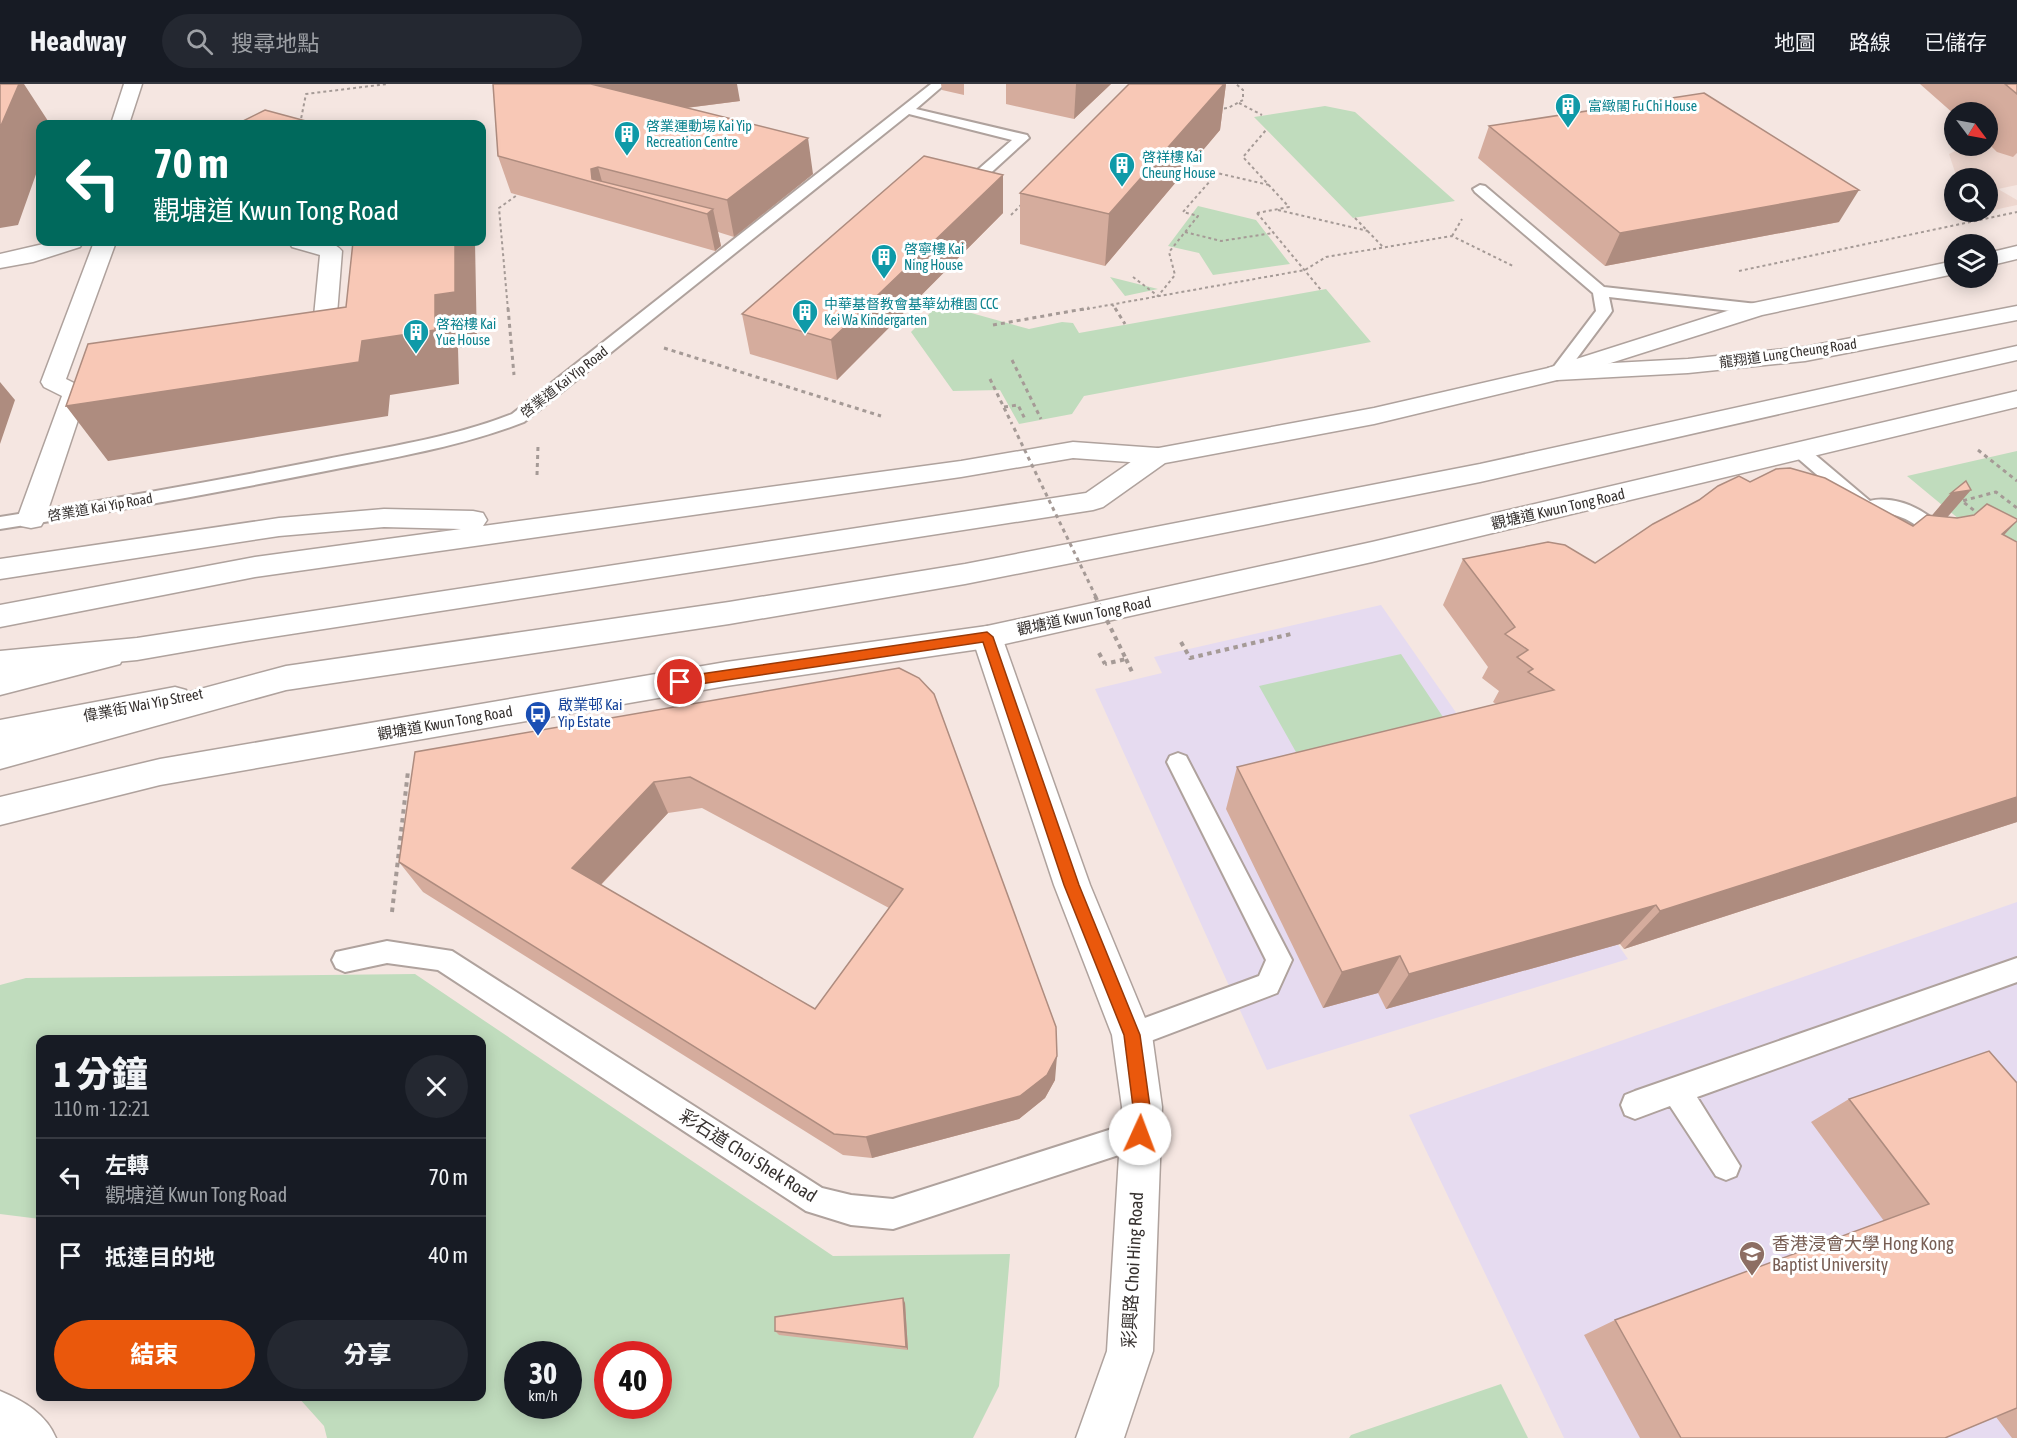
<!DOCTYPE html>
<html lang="zh-TW">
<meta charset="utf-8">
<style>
:root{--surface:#171b24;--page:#242831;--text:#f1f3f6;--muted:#9ea1a6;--line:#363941;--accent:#ea580c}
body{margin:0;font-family:"Asap Condensed","Noto Sans TC",sans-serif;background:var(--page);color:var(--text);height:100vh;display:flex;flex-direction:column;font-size:22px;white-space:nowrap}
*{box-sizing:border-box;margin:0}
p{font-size:20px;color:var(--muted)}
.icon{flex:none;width:33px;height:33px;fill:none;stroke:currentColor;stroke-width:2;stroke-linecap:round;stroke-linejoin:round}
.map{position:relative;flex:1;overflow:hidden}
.details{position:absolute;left:36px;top:951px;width:450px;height:366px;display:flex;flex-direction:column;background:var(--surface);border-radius:12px;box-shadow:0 3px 15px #0003}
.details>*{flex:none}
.guide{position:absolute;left:36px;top:36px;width:450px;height:126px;border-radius:12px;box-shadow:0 3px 15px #0003;background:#00695c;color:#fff;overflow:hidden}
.needle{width:39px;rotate:122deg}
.tools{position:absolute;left:1944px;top:18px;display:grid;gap:12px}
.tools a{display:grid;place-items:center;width:54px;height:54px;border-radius:50%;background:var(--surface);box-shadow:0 3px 15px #0003;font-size:30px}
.speed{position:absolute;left:504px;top:1257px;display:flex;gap:12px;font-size:30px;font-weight:700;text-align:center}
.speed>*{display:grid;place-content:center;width:78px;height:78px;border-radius:50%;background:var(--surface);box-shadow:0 3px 15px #0003;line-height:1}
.speed small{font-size:15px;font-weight:400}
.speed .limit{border:9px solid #d22;background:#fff;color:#111}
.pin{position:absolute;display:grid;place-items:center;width:51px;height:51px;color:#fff;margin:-26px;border:3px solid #fff;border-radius:50%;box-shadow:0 2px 6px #0007}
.me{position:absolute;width:66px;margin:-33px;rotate:2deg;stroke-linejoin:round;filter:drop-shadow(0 0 4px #0008)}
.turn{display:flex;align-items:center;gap:21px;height:126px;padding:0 18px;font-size:27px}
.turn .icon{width:78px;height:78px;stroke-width:2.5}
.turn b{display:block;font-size:42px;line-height:51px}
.round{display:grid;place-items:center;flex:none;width:63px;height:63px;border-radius:32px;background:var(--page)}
.head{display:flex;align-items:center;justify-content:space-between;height:102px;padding:0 18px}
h1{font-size:36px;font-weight:800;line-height:45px}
.action{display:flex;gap:12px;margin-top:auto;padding:12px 18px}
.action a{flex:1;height:69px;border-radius:36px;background:var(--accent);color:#fff;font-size:24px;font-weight:800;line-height:69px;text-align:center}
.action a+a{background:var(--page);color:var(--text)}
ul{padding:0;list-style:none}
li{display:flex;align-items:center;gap:18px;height:78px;padding:0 18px;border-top:2px solid var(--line)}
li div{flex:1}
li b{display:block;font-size:22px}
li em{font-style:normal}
header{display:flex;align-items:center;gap:36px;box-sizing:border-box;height:84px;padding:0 30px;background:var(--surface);border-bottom:2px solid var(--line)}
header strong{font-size:28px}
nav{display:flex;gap:33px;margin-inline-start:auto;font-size:21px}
.search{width:420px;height:54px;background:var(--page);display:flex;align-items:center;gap:15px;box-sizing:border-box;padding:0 21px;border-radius:33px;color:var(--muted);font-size:22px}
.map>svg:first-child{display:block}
.built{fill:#eed7cf}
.education{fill:#e6dbf0}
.green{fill:#c0dcbd;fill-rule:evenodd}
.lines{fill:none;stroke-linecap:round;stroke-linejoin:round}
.service-casing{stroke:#afa29d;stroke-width:4}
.pedestrian-casing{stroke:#afa29d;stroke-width:3}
.tertiary-casing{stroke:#afa29d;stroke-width:3}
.primary-casing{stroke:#afa29d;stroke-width:3}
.trunk-casing{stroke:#afa29d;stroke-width:3}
.path-far2{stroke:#a59a96;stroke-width:2;stroke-dasharray:3 3;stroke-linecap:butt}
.path-far1{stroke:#a59a96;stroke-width:3;stroke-dasharray:4 4;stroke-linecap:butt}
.path{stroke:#a59a96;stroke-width:4;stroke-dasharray:4.5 4.5;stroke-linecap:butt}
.service{fill:#fff;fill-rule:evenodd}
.pedestrian{fill:#fff;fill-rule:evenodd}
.tertiary{fill:#fff;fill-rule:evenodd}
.primary{fill:#fff;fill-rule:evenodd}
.trunk{fill:#fff;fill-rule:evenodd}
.path-bridge-far1{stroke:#a59a96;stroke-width:3;stroke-dasharray:4 4;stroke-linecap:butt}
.path-bridge{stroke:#a59a96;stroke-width:4;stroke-dasharray:4.5 4.5;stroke-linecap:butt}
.wall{fill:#d5ac9d;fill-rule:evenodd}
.shaded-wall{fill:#ae8c7f}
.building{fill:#f8c8b6;stroke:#ae8c7f;stroke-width:1.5;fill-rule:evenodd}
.route{fill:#ea580c;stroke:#983908;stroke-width:1.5}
.labels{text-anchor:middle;stroke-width:6;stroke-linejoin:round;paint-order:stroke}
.far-culture-label{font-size:14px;fill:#0d838f;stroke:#fff;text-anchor:start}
.far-street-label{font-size:14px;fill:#36312f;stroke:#fff}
.street-label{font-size:15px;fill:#36312f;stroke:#fff}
.transit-label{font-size:15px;fill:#164399;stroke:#fff;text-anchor:start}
.near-street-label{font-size:18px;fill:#36312f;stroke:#fff}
.near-education-label{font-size:18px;fill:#785e54;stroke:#fff;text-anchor:start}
</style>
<header>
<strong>Headway</strong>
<div class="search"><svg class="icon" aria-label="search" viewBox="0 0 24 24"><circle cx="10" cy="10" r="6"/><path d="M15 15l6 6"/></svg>搜尋地點</div>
<nav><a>地圖</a><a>路線</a><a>已儲存</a></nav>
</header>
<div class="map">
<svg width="2017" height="1354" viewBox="0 0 2017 1354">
<rect width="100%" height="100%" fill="#f5e6e1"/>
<path class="built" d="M2017 50V101L1998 105 2017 116V121L1980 129 1976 128H1988V94H1957L1949 70 1966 62H1988V51Z"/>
<path class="education" d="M1381 521 1628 875 1267 986 1095 605 1162 589 1154 573Z
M2017 818V1354H1564L1409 1031Z"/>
<path class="green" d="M1325 22 1355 28 1455 117 1353 134 1254 33Z
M1198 122 1256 136 1290 180 1213 191 1199 169 1168 162Z
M1110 193 1158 205 1125 212Z
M1326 205 1371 258 1084 312 1072 330 1019 340 1000 306 953 307 911 248 939 220 1029 245 1062 238 1073 239 1079 249Z
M2017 367V483L1907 392Z
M1401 570 1455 651 1306 686 1259 602Z
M415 890 833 1172 1010 1170 999 1302 973 1354H327L324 1342 298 1313 482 1312V956H40V1135L0 1130V901L26 894ZM518 1270H568V1322H518ZM608 1270H658V1322H608Z
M1501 1300 1528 1354H1349L1351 1351Z"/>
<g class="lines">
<g class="service-casing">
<path id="service" d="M931 0H945L916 25 1027 51 1029 54 983 96 978 97 971 93 973 90 1012 56 909 30 524 338C462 362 396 373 331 386 221 408 111 428 0 445V433C108 416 215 397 322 376 386 363 451 354 512 330Z
M1480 101 1485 102 1604 203 1757 220 1765 225 1757 230 1609 213 1612 227 1610 230 1563 293H1551L1549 289 1596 227 1593 209 1475 108 1473 105Z
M1800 361 1806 363 1870 417C1895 410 1940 429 1946 456 1953 494 1842 481 1845 437 1845 430 1847 425 1853 422L1794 371 1791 367ZM1878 427C1898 431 1925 438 1927 461 1906 473 1873 461 1863 439L1865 431Z
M1178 669 1186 672 1292 876 1277 909 1132 964 1123 960 1119 951 1123 942 1259 892 1266 876 1167 678 1170 672Z
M387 857 452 867 822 1104 851 1111 893 1115 1140 1036 1150 1040 1154 1050 1150 1060 1140 1064 893 1145 851 1141 806 1127 438 886 387 879 345 888 336 884 332 876 336 868Z
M2017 874V898L1697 1013 1740 1082 1736 1092 1726 1096 1716 1092 1670 1022 1635 1035 1625 1031 1621 1021 1625 1011 1635 1007Z"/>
</g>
<g class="pedestrian-casing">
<path id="pedestrian" d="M124 0H142L129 40H111Z
M52 158H83L80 163 33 178 0 184V170Z
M94 158H116L66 295 84 304 87 309 45 435 41 442 31 444 21 442 17 435 62 312 44 303 41 298Z
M289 158C303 157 333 154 342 167L334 268 330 273H311L307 268 311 263 320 171 292 163Z"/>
</g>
<g class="tertiary-casing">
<path id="tertiary" d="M987 542 998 545 1002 553 1090 801 1152 951 1162 1023 1153 1267 1124 1354H1076L1107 1267 1122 1023 1112 951 1054 801 972 553 976 545Z
M0 1307C24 1317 46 1330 56 1354H0Z"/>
</g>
<g class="primary-casing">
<path id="primary" d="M2017 162V175L1988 182V169Z
M1954 177V190L1762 231 1557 296 1548 294 1545 289 1548 284 1749 220Z
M2017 307V323L1372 478 987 564 726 602 160 701 0 741V713L160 675 726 578 987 542 1372 458Z
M1073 358 1157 364 1166 366 1170 372 1166 378 1157 380 1073 374 961 393 255 493 0 543V521L255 473 461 445 384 443 279 452 0 495V475L279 434 384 425 473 427 483 429 487 436 483 442 961 377Z
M109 561 120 564 124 572 120 580 0 611V587Z
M175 603 186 606 191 615 186 624 0 662V636Z"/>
</g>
<g class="trunk-casing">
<path id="trunk" d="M2017 222V236L1805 277 1688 289 1557 296 1374 340 1165 379 1103 423 1093 426 246 557 137 576 0 589V567L137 554 1086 409 1148 366 1374 324 1557 282 1688 275 1805 263Z
M2017 262V276L1480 398 965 500 729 540 286 606 0 685V659L286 582 729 518 965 480 1480 380Z"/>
</g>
<path class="path-far2" d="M1239 19 1262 31
M1218 25 1228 24 1243 16V6L1236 0
M300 40 306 10 387 0
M1278 126 1368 147
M1257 129 1289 123 1243 73 1266 46
M1257 129 1321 206
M1011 131 1022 120
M1355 134 1383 163
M1185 148 1221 157 1273 149
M1452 152 1462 135
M1739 187 2017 128
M1133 193 1158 212 1175 191 1169 168 1198 132 1183 128 1217 89 1269 101
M1112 220 1116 226
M508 226 499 124 520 109
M1081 226 1305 186 1326 173 1452 152 1513 182"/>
<path class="path-far1" d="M508 224 514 291
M1115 224 1125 240
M993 241 1089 224
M664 264 881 332
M1012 276 1041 335
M990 295 1012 340
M1004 323 1018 321 1026 337
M1978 366 2017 397
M537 391 538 362
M1980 431 1962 417 1996 408 2017 424"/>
<path class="path" d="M1181 558 1190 574 1291 550
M1099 569 1105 580
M1126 575 1133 590
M392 828 408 687"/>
<use href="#service" class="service"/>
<use href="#pedestrian" class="pedestrian"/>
<use href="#tertiary" class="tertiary"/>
<use href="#primary" class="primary"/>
<use href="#trunk" class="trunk"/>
<path class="path-bridge-far1" d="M1014 344 1096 513"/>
<path class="path-bridge" d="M1095 512 1126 575 1105 580"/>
</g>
<path class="wall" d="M493 0 740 17 686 24 813 90 734 153 718 148 721 162 715 167 511 109 498 72Z
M941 0H964V11L942 6Z
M1006 0H1111L1074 35 1006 20Z
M1129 0H1226L1220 46 1105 182 1020 160V109Z
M1920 0H2017V69L2013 73 1997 68 1988 59V28H1954V30Z
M1489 42 1839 138 1605 182 1478 74Z
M1003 91V129L837 296 750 270 742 230Z
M1750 398 1913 442 1932 432 1951 409 1947 433 2017 437 2004 451 2017 458V738L1624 865 1620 860 1386 925 1378 909 1323 924 1226 725 1237 683 1496 620 1493 618 1499 607 1482 594 1488 583 1443 521 1463 475 1595 479Z
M899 584 1055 996 1045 1014 1019 1035 872 1074 843 1071 423 808 399 778ZM702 724 889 824 815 925 601 801 668 729Z
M2017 999V1354H2012L1996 1333 1945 1354H1640L1584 1251 1615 1236 1884 1137 1811 1038 1849 1015Z
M905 1219 908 1266 779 1251 775 1247Z"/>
<path class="shaded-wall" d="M19 0H24L50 40H40V79L18 141 0 144V13Z
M590 0H737L740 17 599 35Z
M1076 0H1111L1074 35Z
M1224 0H1226L1220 46 1105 182 1109 130Z
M808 54 813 90 734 153 727 116Z
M598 83 603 101 592 95 591 85Z
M1003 91V129L837 296 831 256Z
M1859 106 1839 138 1605 182 1620 149Z
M713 125 721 162 715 167 707 130Z
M455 158H475L477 262 458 264 459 300 390 311 388 332 108 377 66 322 362 257 435 211Z
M0 298 15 316 0 360Z
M1971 406 1924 460 1905 463 1951 409Z
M2017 437 1975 482 2002 450Z
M654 698 668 729 589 813 572 784Z
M2017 713V738L1624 865 1660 827Z
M1656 821 1620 860 1386 925 1409 890Z
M1400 872 1378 909 1323 924 1342 888Z
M1057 972 1055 996 1045 1014 1019 1035 872 1074 866 1053Z
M903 1214 905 1219 908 1266 906 1263Z"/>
<path class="building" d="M0 0H19L0 44Z
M493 0H591L808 54 727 116 598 83 591 85 592 95 713 125 707 130 498 72Z
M1129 0H1224L1109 130 1020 109Z
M2005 0H2017V10Z
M1704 9 1859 106 1620 149 1489 42Z
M265 26 317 40H237Z
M924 72 1003 91 831 256 742 230Z
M353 158H455V208L435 211V246L362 257 359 278 66 322 88 260 346 223Z
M1790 384 1825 394 1913 442 1927 431 1957 434 1974 431 1987 420 2017 435V437L2002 450 2017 458V713L1660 827 1656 821 1409 890 1400 872 1342 888 1237 683 1554 606 1528 588 1533 585 1517 573 1528 566 1505 550 1515 543 1463 475 1548 458 1565 461 1595 479 1653 440 1699 416 1718 402 1739 392 1750 398 1776 385Z
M1966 397 1971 406 1951 409Z
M899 584 919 594 934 610 1056 943 1057 972 1047 991 1020 1012 866 1053 834 1050 399 778 415 668ZM690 693 903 805 815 925 572 784 654 698Z
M1989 967 2017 999V1324L1945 1354H1681L1615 1236 1929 1120 1849 1015Z
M903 1214 906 1263 775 1247V1233Z"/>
<path class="route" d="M987 548 993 553 1079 801 1140 951 1150 1023 1146 1056 1140 1058 1134 1056 1131 1050 1133 1023 1124 951 1064 801 983 558 680 603 673 598 680 593Z"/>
<defs>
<g id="building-pin" transform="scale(1.35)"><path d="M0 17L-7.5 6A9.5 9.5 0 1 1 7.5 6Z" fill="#0f9aa8" stroke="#fff"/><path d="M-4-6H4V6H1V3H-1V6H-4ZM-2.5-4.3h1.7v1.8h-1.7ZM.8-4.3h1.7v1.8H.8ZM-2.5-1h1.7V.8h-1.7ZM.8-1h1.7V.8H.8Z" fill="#fff"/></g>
<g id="bus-pin" transform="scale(1.35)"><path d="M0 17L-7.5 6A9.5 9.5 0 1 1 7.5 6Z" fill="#1a4fb4" stroke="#fff"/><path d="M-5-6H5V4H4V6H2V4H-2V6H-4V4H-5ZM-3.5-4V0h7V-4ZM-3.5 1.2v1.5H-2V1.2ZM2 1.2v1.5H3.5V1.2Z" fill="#fff"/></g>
<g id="university-pin" transform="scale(1.35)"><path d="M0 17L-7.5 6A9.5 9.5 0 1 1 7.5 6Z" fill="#8d6e63" stroke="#fff"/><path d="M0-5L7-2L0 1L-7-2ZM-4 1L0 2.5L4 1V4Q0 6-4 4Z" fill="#fff"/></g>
</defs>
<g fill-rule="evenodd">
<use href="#building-pin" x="1568" y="22"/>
<use href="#building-pin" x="627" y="50"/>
<use href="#building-pin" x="1122" y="81"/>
<use href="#building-pin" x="884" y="173"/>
<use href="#building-pin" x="805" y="228"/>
<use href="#building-pin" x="416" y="248"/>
<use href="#bus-pin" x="538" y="630"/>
<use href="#university-pin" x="1752" y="1170"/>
</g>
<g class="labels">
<g class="far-culture-label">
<text x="1588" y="27">富緻閣 Fu Chi House</text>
<text x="646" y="47">啓業運動場 Kai Yip<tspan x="646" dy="16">Recreation Centre</tspan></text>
<text x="1142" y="78">啓祥樓 Kai<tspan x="1142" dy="16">Cheung House</tspan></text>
<text x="904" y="170">啓寧樓 Kai<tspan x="904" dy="16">Ning House</tspan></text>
<text x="824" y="225">中華基督教會基華幼稚園 CCC<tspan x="824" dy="16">Kei Wa Kindergarten</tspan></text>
<text x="436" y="245">啓裕樓 Kai<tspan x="436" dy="16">Yue House</tspan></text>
</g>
<g class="far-street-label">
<text transform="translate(1788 269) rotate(-8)" y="5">龍翔道 Lung Cheung Road</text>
<text transform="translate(564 298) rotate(-38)" y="5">啓業道 Kai Yip Road</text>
<text transform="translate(100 423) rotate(-10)" y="5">啓業道 Kai Yip Road</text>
</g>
<g class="street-label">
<text transform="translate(1558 425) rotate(-13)" y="5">觀塘道 Kwun Tong Road</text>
<text transform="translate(1084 532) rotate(-12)" y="5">觀塘道 Kwun Tong Road</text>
<text transform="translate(143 621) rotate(-11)" y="5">偉業街 Wai Yip Street</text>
<text transform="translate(445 639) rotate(-10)" y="5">觀塘道 Kwun Tong Road</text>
</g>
<g class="transit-label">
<text x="558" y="626">啟業邨 Kai<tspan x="558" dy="17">Yip Estate</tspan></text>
</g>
<g class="near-street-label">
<text transform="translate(748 1072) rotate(32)" y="6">彩石道 Choi Shek Road</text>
<text transform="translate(1133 1186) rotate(-87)" y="6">彩興路 Choi Hing Road</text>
</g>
<g class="near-education-label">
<text x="1772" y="1166">香港浸會大學 Hong Kong<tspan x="1772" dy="21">Baptist University</tspan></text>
</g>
</g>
</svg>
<div class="tools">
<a><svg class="needle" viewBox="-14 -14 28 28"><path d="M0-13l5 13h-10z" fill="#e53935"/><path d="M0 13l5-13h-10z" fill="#9ea1a6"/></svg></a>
<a><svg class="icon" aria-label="search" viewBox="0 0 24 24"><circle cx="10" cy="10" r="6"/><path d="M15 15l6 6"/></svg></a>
<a><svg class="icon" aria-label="layers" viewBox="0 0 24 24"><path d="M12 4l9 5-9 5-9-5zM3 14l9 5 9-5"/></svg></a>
</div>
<div class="speed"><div>30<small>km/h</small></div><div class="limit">40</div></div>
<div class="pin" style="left:680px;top:598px;background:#d93025"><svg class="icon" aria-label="arrive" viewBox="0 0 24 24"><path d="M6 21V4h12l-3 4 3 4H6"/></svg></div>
<svg class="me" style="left:1140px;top:1050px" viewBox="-20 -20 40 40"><circle r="19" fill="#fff"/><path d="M0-13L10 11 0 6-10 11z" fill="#ea580c"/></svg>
<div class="guide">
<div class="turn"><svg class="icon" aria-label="left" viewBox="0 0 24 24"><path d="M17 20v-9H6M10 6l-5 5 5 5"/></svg><div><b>70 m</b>觀塘道 Kwun Tong Road</div></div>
</div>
<section class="details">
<div class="head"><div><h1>1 分鐘</h1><p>110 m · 12:21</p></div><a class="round"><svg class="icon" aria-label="close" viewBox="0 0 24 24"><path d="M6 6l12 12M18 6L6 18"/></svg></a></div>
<ul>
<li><svg class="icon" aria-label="left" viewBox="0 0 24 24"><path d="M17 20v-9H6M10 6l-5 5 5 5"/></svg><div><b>左轉</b><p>觀塘道 Kwun Tong Road</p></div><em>70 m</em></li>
<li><svg class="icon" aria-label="arrive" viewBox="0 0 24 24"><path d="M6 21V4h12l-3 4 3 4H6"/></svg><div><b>抵達目的地</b></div><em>40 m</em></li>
</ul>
<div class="action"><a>結束</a><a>分享</a></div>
</section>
</div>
